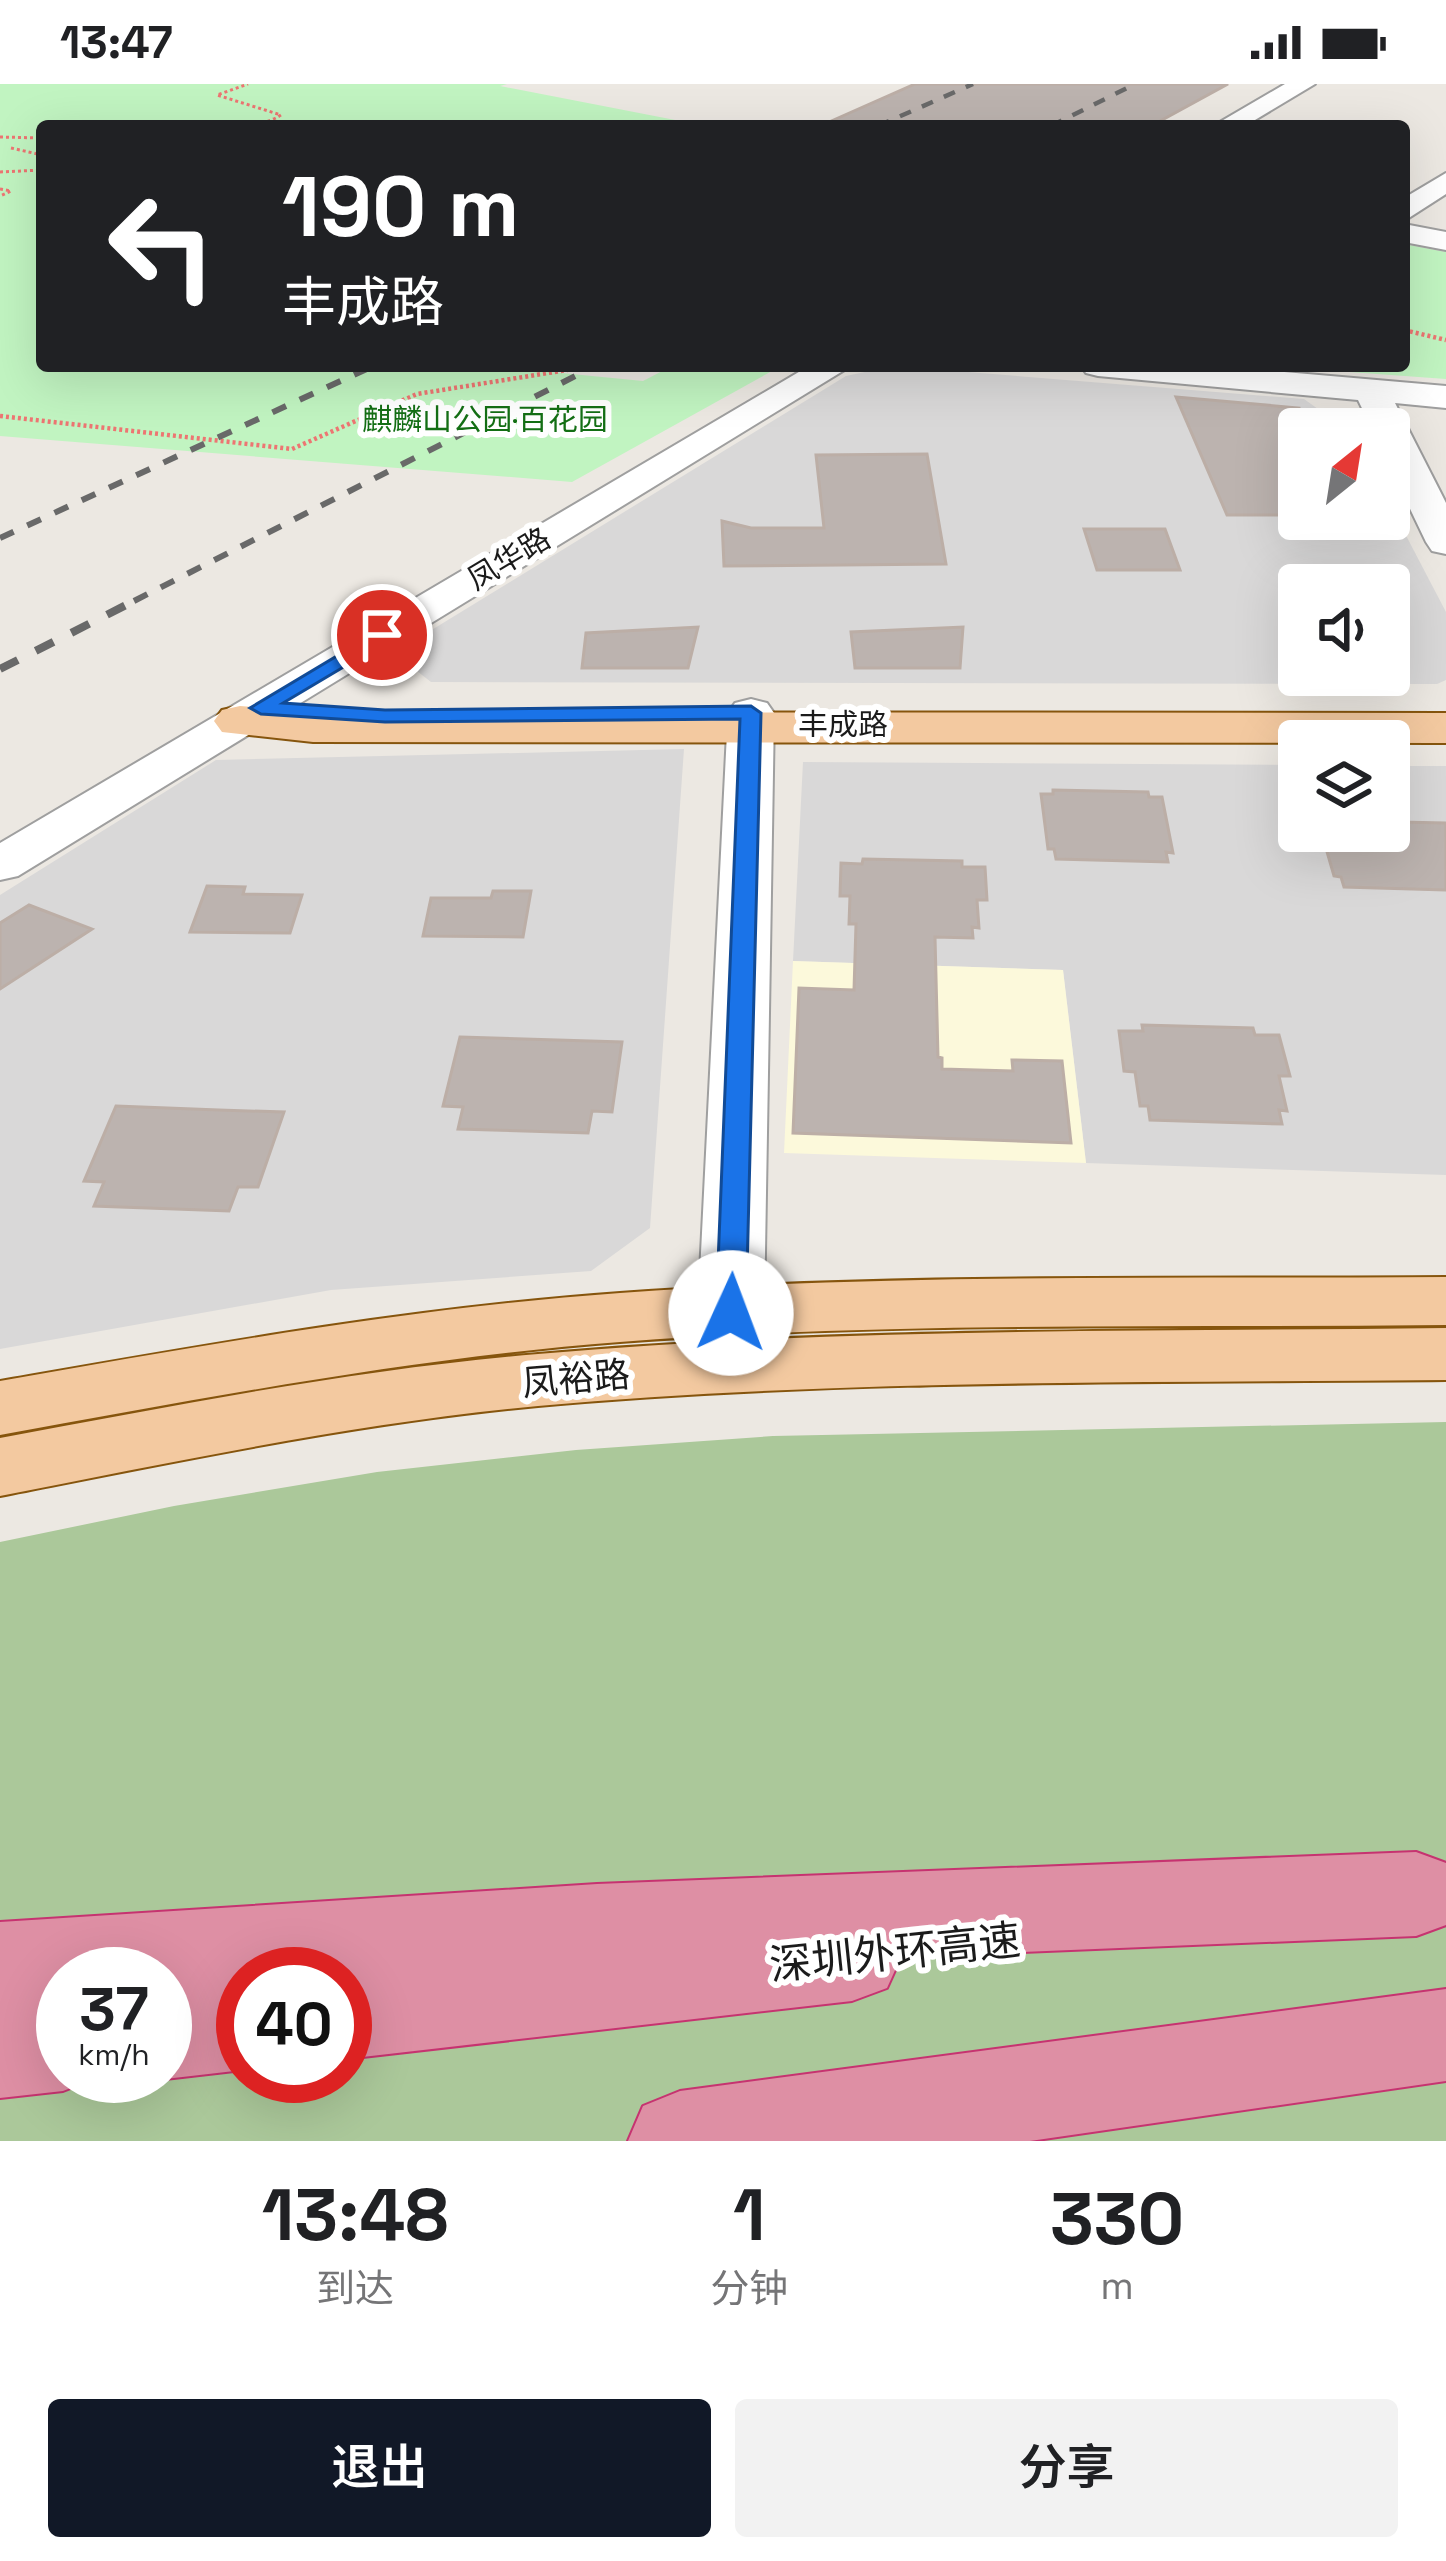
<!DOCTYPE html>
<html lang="zh">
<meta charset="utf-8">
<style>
:root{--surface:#fff;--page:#f2f2f2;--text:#202124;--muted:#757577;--accent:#111827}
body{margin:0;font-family:"Space Grotesk","Noto Sans SC",sans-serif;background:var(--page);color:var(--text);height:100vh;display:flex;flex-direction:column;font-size:45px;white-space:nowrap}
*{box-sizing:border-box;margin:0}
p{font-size:39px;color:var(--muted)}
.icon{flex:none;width:66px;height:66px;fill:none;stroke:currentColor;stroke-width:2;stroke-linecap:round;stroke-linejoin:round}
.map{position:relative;height:2057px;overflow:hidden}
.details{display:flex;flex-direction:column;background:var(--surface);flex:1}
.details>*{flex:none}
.banner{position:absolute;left:36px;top:36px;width:1374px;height:252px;border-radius:12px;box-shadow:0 12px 48px #0002;background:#202124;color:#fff;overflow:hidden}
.needle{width:78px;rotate:30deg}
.buttons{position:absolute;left:1278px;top:324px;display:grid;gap:24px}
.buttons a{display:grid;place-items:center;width:132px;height:132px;border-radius:12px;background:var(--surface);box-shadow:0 12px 48px #0002;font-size:60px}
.speed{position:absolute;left:36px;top:1863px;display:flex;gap:24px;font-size:60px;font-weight:700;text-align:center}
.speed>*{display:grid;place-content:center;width:156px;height:156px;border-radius:50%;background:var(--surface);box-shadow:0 12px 48px #0002;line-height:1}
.speed small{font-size:30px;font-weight:400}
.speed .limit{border:18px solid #d22;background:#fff;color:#111}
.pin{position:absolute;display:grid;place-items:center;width:102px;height:102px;color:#fff;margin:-51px;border:6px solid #fff;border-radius:50%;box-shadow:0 3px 12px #0007}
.me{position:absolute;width:132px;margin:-66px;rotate:2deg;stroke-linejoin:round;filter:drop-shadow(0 0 9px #0008)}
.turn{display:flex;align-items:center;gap:42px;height:252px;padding:0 48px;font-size:54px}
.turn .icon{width:156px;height:156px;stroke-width:2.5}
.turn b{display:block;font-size:84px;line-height:102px}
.eta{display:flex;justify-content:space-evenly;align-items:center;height:204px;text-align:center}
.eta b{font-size:72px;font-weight:600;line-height:84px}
.button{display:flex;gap:24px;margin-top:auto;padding:24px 48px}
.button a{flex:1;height:138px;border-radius:12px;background:var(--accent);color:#fff;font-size:48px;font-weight:600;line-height:138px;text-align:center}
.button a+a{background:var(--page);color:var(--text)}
.status{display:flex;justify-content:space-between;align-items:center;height:84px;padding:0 60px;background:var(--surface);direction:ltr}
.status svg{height:33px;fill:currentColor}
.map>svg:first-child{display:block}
.residential{fill:#d9d8d8;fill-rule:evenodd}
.education{fill:#fcf9db}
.forest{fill:#abc89a;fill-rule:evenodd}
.park{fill:#c1f4c1}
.building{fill:#bcb3af;stroke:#bcaea6;stroke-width:3}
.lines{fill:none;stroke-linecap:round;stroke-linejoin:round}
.minor-casing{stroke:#9f9f9f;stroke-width:4}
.major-casing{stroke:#86550d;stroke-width:4}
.highway-casing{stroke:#c63370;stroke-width:4}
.path-far1{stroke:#ed7572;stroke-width:3;stroke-dasharray:3 3;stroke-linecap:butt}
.path{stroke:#ed7572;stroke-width:4.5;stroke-dasharray:3 3;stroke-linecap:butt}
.minor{fill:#fff;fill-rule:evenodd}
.major{fill:#f3c9a0;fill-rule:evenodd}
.highway{fill:#de8fa4;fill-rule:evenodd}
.rail-far2{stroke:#696969;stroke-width:4.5;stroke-dasharray:12 12;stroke-linecap:butt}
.rail-far1{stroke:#696969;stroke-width:6;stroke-dasharray:15 15;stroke-linecap:butt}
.rail{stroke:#696969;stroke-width:8;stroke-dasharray:20 20;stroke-linecap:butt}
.route{fill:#1a73e8;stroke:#114b97;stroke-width:3}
.labels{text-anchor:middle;stroke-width:12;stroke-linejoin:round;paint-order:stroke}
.far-park-label{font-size:30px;fill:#146f15;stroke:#fff}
.far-street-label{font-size:30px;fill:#1b1b1b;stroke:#fff}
.street-label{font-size:36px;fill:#1b1b1b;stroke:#fff}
.near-street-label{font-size:42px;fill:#1b1b1b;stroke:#fff}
</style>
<div class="status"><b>13:47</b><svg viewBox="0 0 49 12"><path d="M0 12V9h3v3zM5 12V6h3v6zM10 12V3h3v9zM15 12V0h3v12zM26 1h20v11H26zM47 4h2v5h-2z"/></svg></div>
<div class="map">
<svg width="1446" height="2057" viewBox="0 0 1446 2057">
<rect width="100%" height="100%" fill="#ece8e2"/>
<path class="residential" d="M893 282 1304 315 1346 345H1299V435H1389V419L1446 528V596L1437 600 431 598 394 569 846 292ZM1299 501H1389V591H1299Z
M684 665 650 1144 591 1187 331 1206 0 1265V811L216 676Z
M803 678 1299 681V747H1389V682H1446V1091L1086 1079 1063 886 793 877Z"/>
<path class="education" d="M793 877 1063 886 1086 1079 784 1069Z"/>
<path class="forest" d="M1446 1338V2057H0V1458L174 1422 377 1388 576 1366 773 1352ZM63 1890H165V1992H63ZM243 1890H345V1992H243Z"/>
<path class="park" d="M0 0H507L500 2 706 42H42V282H490L643 297 672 282H781L572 398 0 352Z
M1404 160 1446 168V295L1265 282H1404Z"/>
<path class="building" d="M915 0H1228L1151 42H820Z
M1176 313 1299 324V431H1227Z
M927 370 946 480 724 482 722 437 751 444H824L816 371Z
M1084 445H1165L1180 486H1097Z
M698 543 688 584H582L586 549Z
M963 543 960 584H855L851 548Z
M1053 706 1148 708 1149 713H1162L1173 769 1166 768 1168 778 1056 775 1054 765H1048L1041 710H1053Z
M1399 738 1446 739V806L1344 803 1341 793 1334 792 1321 747H1402Z
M863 775 962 777V783H985L987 816H977L979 844 972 843 973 854 935 853 938 973 942 974V985L1013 987 1012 976 1062 977 1071 1059 793 1049 799 904 854 906 856 840H849L850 812H840L841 779 862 780Z
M207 802 245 803 243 810 302 811 290 849 190 848Z
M493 807H531L523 853 423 852 431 814H491Z
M29 821 92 845 0 905V839Z
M1142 941 1253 944 1255 951H1279L1290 992H1279L1287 1027 1279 1026 1282 1040 1150 1036 1148 1022H1140L1135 988 1124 987 1119 947H1143Z
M460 953 622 958 612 1028 592 1027 588 1049 458 1045 463 1023 443 1022Z
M116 1022 219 1026 284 1028 258 1103H238L229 1127 94 1122 104 1098 84 1097Z"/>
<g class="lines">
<g class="minor-casing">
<path id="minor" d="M1285 0H1315L1245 42H1213Z
M1446 89V110L1404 137V114Z
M1404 140 1446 148V166L1404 158Z
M809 282H851L18 792 0 796V759Z
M1081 282H1215L1446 302V324L1395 319 1446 419V470L1432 467 1426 458 1389 381V345H1372L1358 316 1098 292 1086 289Z
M751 615 767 619 774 629 764 1229 768 1284 758 1301 734 1308 710 1301 700 1284 698 1229 728 629 735 619Z"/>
</g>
<g class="major-casing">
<path id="major" d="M240 622 313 628 1446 629V659L313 658 222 648 214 637 222 626Z
M1446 1193V1241C1171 1244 894 1237 620 1258 411 1274 206 1314 0 1351V1297C206 1261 411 1224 620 1209 895 1189 1171 1195 1446 1193Z
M1446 1244V1296C1143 1299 839 1295 538 1322 357 1339 178 1377 0 1412V1354C178 1321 357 1285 538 1270 840 1243 1144 1248 1446 1244Z"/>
</g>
<g class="highway-casing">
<path id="highway" d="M1416 1768 1446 1779V1841L1416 1852 901 1873 887 1904 852 1917 345 1975V1890H243V1986L165 1995 156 1992H165V1890H63V1992L99 1993 63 2007 0 2014V1838L597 1800Z
M1446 1905V1997L1030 2057H628L643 2022 680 2007Z"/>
</g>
<path class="path-far1" d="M148 42C193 31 247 53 281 31L217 11 248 0
M0 53 42 54
M11 64 42 71
M0 88 42 86
M0 105 11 107 0 112"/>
<path class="path" d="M1404 246 1446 256
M0 332 292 365 417 310 592 282"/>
<use href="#minor" class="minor"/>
<use href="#major" class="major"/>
<use href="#highway" class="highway"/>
<path class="rail-far2" d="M878 42 973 0
M1051 42 1135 0"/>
<path class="rail-far1" d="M0 454 373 282
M134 517 595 282"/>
<path class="rail" d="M0 585 140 514"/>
</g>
<path class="route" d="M382 545 392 551 389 556 283 619 385 626 751 622 761 629 746 1229 742 1237H720L716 1229 740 635 385 638 261 630 250 624Z"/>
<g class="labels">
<g class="far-park-label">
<text x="485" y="346">麒麟山公园·百花园</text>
</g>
<g class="far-street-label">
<text transform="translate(509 475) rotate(-31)" y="10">凤华路</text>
<text x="843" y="651">丰成路</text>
</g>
<g class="street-label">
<text transform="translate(576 1294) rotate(-5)" y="13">凤裕路</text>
</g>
<g class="near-street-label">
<text transform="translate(895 1868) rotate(-6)" y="15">深圳外环高速</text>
</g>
</g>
</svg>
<div class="buttons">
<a><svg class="needle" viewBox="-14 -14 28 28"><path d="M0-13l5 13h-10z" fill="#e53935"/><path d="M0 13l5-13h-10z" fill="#757577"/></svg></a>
<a><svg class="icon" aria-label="sound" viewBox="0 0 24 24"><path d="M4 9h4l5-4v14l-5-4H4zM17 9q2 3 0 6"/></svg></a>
<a><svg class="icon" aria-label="layers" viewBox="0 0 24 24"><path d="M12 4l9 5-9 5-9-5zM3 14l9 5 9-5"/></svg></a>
</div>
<div class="speed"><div>37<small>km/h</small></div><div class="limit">40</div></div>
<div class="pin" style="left:382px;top:551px;background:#d93025"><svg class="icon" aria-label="arrive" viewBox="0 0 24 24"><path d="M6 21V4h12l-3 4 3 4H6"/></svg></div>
<svg class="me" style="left:731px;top:1229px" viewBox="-20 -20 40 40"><circle r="19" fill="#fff"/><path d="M0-13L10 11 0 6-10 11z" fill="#1a73e8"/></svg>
<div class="banner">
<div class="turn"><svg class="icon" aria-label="left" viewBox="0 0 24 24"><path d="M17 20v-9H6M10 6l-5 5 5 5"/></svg><div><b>190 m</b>丰成路</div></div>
</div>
</div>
<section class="details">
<div class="eta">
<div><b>13:48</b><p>到达</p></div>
<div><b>1</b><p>分钟</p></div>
<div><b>330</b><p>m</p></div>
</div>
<div class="button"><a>退出</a><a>分享</a></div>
</section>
